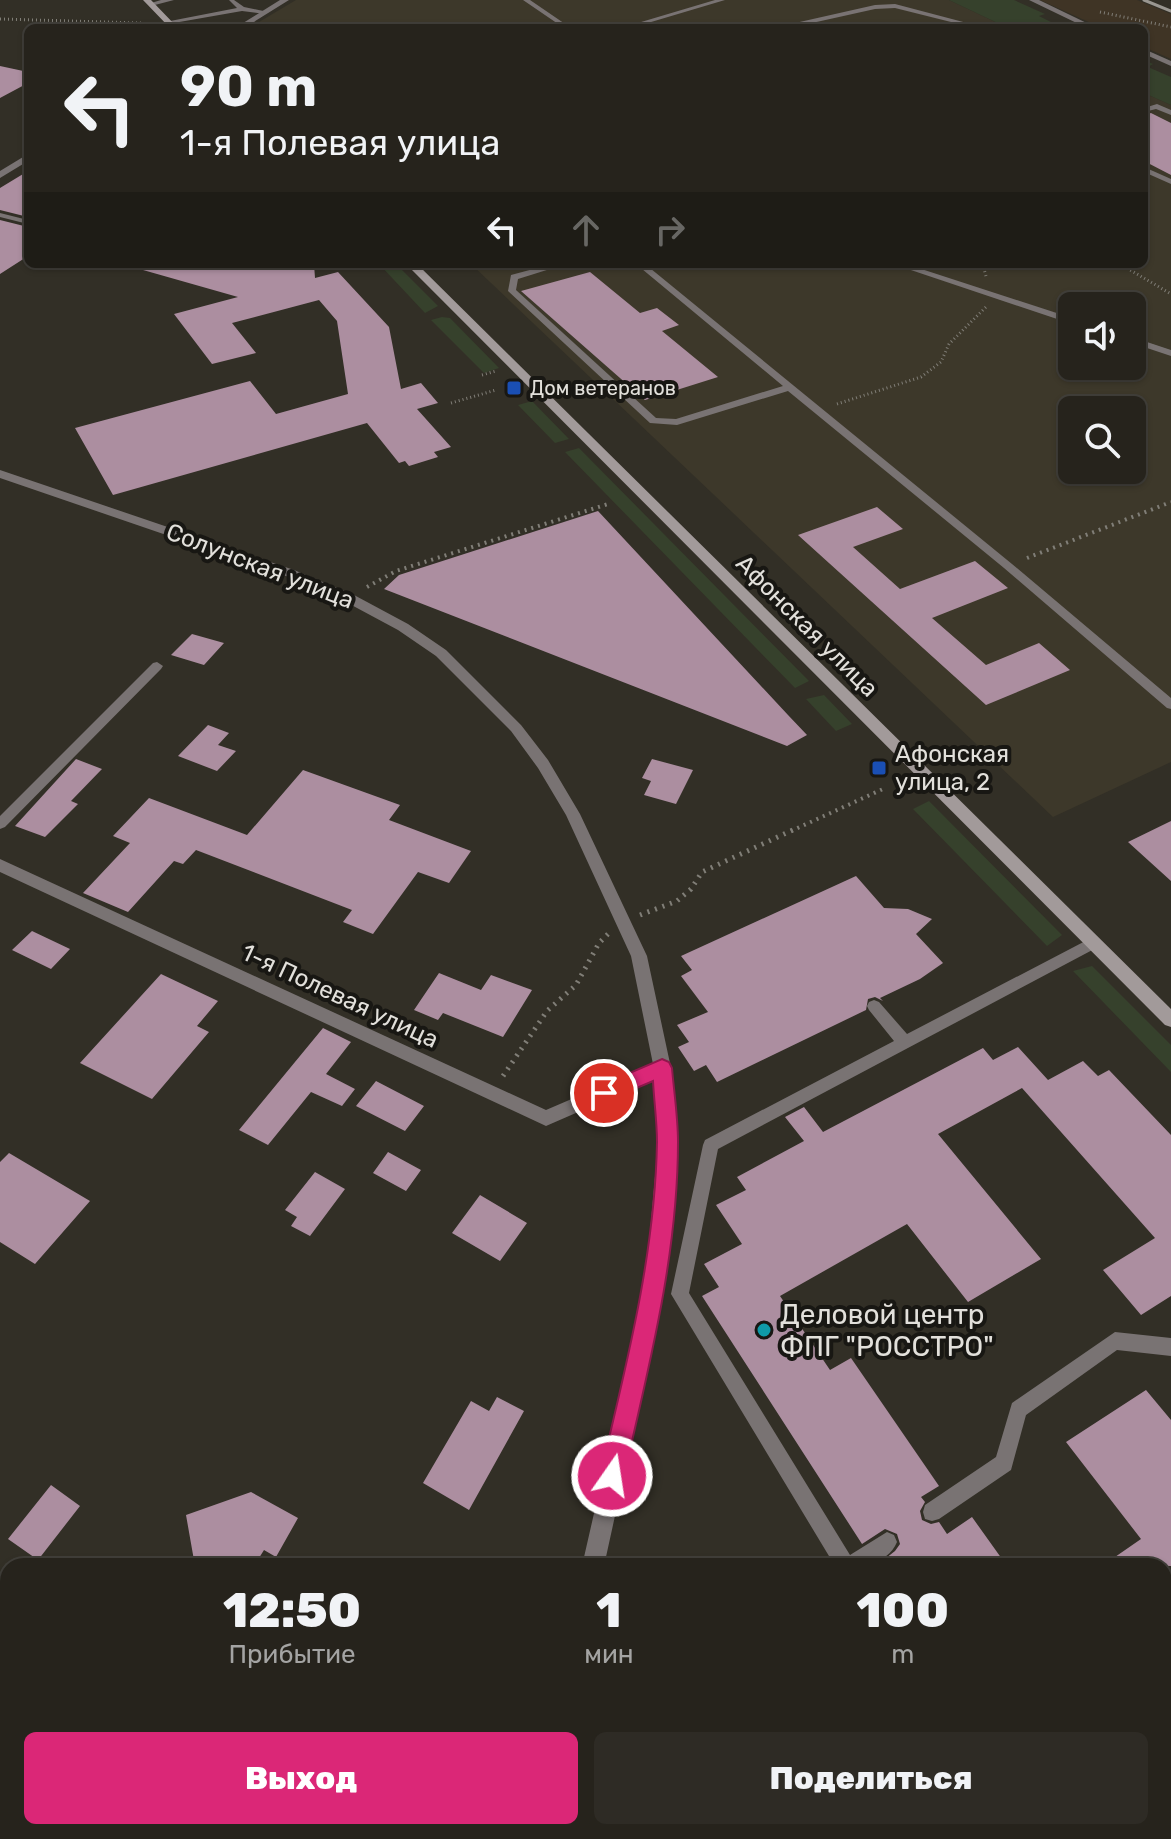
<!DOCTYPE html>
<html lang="ru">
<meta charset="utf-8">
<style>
:root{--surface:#26231c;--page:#2e2b25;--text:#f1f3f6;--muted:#a4a4a3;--line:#42403b;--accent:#db2777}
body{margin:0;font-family:Rubik,sans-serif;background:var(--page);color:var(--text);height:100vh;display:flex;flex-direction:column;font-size:30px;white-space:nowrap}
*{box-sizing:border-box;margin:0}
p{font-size:26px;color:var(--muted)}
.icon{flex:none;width:44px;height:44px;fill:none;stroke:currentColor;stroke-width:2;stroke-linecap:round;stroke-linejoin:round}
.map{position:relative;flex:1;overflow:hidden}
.drawer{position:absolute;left:0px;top:1558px;width:1172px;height:282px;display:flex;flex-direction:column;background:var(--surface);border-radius:24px 24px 0 0;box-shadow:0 2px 6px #0004,0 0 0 2px var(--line)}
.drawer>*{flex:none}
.top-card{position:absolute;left:24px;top:24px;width:1124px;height:244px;border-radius:12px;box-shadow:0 2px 6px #0004,0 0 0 2px var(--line);background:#26231c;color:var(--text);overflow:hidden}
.buttons{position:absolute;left:1058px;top:292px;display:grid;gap:16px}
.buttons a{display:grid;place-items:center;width:88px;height:88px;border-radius:12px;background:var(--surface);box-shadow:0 2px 6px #0004,0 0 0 2px var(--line);font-size:40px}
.pin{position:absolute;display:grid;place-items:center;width:68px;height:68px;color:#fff;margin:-34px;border:4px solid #fff;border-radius:50%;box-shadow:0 2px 8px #0007}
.me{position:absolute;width:88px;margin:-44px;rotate:13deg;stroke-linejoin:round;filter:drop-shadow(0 0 6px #0008)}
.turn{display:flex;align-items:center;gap:28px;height:168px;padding:0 24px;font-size:36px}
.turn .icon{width:104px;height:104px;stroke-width:2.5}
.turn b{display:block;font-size:56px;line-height:68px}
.lanes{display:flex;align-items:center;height:76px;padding:0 24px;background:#0003;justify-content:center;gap:40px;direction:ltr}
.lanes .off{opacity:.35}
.eta{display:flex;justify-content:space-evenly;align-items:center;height:136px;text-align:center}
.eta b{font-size:48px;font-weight:800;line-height:56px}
.action{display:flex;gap:16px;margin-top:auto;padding:16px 24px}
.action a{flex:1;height:92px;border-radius:12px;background:var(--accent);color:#fff;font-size:32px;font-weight:800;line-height:92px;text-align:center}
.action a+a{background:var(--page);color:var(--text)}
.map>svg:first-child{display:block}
.commercial{fill:#3f3425}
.built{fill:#3d382a;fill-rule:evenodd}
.green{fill:#36412c}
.building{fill:#ac8ea0}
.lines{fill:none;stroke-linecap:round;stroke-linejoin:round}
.path-far3{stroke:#807e77;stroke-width:3;stroke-dasharray:1 3;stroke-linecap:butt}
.path-far2{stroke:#807e77;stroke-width:4;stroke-dasharray:2 5;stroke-linecap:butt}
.path-far1{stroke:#807e77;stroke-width:5;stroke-dasharray:2 6;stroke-linecap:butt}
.path{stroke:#807e77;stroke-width:7;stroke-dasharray:3 8;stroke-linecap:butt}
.lane{fill:#797373;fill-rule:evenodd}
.street{fill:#797373;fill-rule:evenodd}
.secondary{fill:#a29a9a;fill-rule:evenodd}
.rail{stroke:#999690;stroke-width:3}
.route{fill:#db2777;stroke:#8e194d;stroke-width:2}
.transit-dot{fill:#1a4fb4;stroke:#181713;stroke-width:3}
.culture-dot{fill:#0f9aa8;stroke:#181713;stroke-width:3}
.labels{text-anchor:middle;stroke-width:8;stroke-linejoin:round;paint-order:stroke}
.far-poi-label{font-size:20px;fill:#e2e0db;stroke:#181713;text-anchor:start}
.street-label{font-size:24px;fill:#e2e0db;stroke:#181713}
.poi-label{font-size:24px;fill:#e2e0db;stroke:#181713;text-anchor:start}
.near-poi-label{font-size:28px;fill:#e2e0db;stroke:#181713;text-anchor:start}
</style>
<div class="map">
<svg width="1171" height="1839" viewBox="0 0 1171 1839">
<rect width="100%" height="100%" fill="#322f26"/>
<path class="commercial" d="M1040 0H1137L1171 14V59L1144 47V28H1102Z"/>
<path class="built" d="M296 0H949L1008 28H249Z
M1144 93 1171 105V762L1053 817 471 264H1144ZM1072 306H1132V366H1072ZM1072 410H1132V470H1072Z"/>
<path class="green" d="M949 0H1014L1045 14 1039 16 1063 28H1008Z
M1144 60 1153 64 1148 67 1171 77V105L1144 93Z
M379 264H396L438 306 425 313Z
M442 317 450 318 499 368 484 373 431 320Z
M532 401 569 439 555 443 518 405Z
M579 448 809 681 795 688 565 452Z
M824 695 852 724 836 731 806 699Z
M929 801 1062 935 1047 946 913 809Z
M1092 966 1171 1045V1072L1073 971Z"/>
<path class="building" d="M0 66 28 72V83L0 98Z
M1151 113 1171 123V175L1144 161V115Z
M28 171V217L0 210V188Z
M0 220 28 227V256L0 274Z
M144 264H314L315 278 338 272 389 327 401 389 421 383 438 403 417 409 451 447 434 452 438 457 409 466 405 461 399 463 367 423 113 495 75 428 250 381 276 414 348 394 337 321 319 300 232 323 256 353 212 364 174 314 238 297 143 270Z
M590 272 640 313 657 308 679 325 662 331 718 377 645 400 521 291Z
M877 507 903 529 853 547 900 589 975 561 1008 588 932 618 986 665 1039 643 1070 670 986 705 798 535Z
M598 511 788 715 807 735 787 746 384 589 399 575Z
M192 634 224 643 204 665 171 655Z
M208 725 229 733 218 745 236 751 217 771 178 756Z
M76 759 102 769 71 801 78 804 45 837 15 826Z
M652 759 693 770 676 804 644 795 651 781 642 778Z
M303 770 400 805 389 820 471 851 449 883 418 872 373 934 343 922 352 910 196 850 183 864 174 861 128 912 83 893 130 843 113 836 149 798 247 835Z
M1171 821V881L1128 842Z
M856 876 884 908 908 909 932 919 916 934 943 963 920 979 880 998 883 1001 875 997 868 999 866 1010 717 1082 706 1065 694 1071 678 1047 689 1042 677 1025 708 1012 681 976 692 970 681 956Z
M32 931 70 949 51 969 12 950Z
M439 973 481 990 491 975 532 990 503 1037 443 1013 438 1020 414 1010Z
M161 974 218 1001 197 1026 209 1032 152 1099 80 1063Z
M323 1028 351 1042 326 1074 355 1089 342 1106 311 1092 268 1145 239 1130Z
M1018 1047 1048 1080 1083 1061 1098 1076 1109 1070 1171 1135V1296L1141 1315 1103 1270 1155 1238 1022 1088 938 1134 1041 1259 968 1302 907 1224 780 1296 830 1370 851 1358 939 1486 921 1497 925 1502 920 1511 922 1520 931 1524 939 1522 947 1534 972 1517 1007 1566H876L895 1551 900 1544 897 1534 885 1529 862 1544 702 1296 719 1287 704 1264 742 1244 716 1205 746 1190 737 1177 804 1141 785 1117 804 1107 823 1132 983 1048 993 1060Z
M376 1081 424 1106 405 1131 356 1106Z
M388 1152 421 1170 406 1191 373 1173Z
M9 1153 90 1201 35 1264 0 1242V1162Z
M315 1172 345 1189 310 1236 291 1226 297 1217 285 1210Z
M480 1195 527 1223 500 1261 452 1233Z
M1146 1390 1171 1420V1566H1102L1141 1539 1066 1442Z
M497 1397 524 1411 469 1510 423 1483 471 1401 489 1411Z
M51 1485 80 1506 38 1560 8 1539Z
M251 1492 298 1518 276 1557 264 1550 254 1566H195L186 1515Z"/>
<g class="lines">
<path class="path-far3" d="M1100 12 1171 27
M0 19 141 23
M1120 264 1171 294
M986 276 984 269 989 264
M482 375 496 371
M451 403 496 390
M837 404 921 377 941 362 949 344 986 307"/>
<path class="path-far2" d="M1027 558 1171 502
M367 587 396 571 608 504
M791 831 883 789"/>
<path class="path-far1" d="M640 915 677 901 691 889 702 872 795 829
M503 1076 547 1011 576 985 599 943 608 934"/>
<path class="path" d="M1160 1839 1171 1828"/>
<path class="lane" d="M161 0H174L151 6 148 4Z
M229 0H234L244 7 268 12 265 14 242 11 168 24 165 22 237 8Z
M523 0H530L571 28H564Z
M715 0H725L631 28H621Z
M895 4 986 28H975L895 8 875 9 812 23 817 26 814 28 805 24 773 28 875 5Z
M249 20 274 27 275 28 247 23Z
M1157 104 1171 110V115L1156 109 1144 112V108Z
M1144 167 1171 179V184L1144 172Z
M0 213 28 220V224L0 217Z
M552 264H566L518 279 516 290 656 418 676 419 783 386 636 264H645L1012 564 1171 698V709L1167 708 1004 568 788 391 677 425 650 423 508 291 511 275Z
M893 264H906L1072 318V324Z
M1132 337 1171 350V356L1132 343Z
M157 662 163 666 161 669 5 827 0 829V816L153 663Z
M1093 937 1098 939 1100 943 1098 947 718 1149 689 1293 850 1555 887 1532 894 1535 897 1542C887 1566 857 1566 835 1566L671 1294 703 1145 705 1140 894 1041 869 1010 867 1006 869 1002 874 1000 879 1002 907 1034Z
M1115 1332 1171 1338V1356L1117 1350 1026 1415 1011 1470 939 1519 932 1521 925 1519 923 1512 925 1505 996 1457 1012 1403Z
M1171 1727V1751L1164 1753V1730Z
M885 1832H927L930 1839H888Z"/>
<path class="street" d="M280 0H289L244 28H235Z
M1029 0H1039L1097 28H1087Z
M1144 49 1171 61V66L1144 54Z
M28 154V161L0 178V171Z
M0 470 294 570 354 595 408 624 446 650 521 725 548 760 580 814 647 956 671 1068 676 1142 668 1256 656 1329 604 1566H582L636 1329 648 1256 658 1142 654 1079 546 1126 0 872V859L546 1110 653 1064 631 956 566 815 538 768 511 731 436 656 398 630 344 601 286 576 0 478Z
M0 1614 8 1617V1641L0 1638Z
M293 1832H321L322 1836 321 1839H296Z
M446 1832H470L468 1839H444Z"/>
<path class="secondary" d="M143 0H151L178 28H170Z
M406 264H417L1171 1009V1027L1165 1025Z"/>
<path class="rail" d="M1144 0 1171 11"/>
</g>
<path class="route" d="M662 1059 669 1062 672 1068C674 1092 678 1117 678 1142 678 1255 649 1366 624 1476L621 1484 612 1488 604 1484 600 1476C626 1366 655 1255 657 1142 657 1122 654 1101 653 1081L604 1102 597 1099 594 1093 597 1087Z"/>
<g class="transit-dot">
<rect x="506" y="380" width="16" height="16" rx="4"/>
<rect x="871" y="760" width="16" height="16" rx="4"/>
</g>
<circle class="culture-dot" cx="764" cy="1330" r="8"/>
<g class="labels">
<g class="far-poi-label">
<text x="530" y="395">Дом ветеранов</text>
</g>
<g class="street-label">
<text transform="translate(260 566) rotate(21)" y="8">Солунская улица</text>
<text transform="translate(807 626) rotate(45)" y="8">Афонская улица</text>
<text transform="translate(340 996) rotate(25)" y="8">1-я Полевая улица</text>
</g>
<g class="poi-label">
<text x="895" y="762">Афонская<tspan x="895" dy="28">улица, 2</tspan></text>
</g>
<g class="near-poi-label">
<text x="780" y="1324">Деловой центр<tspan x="780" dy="32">ФПГ "РОССТРО"</tspan></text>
</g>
</g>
</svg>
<div class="buttons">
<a><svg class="icon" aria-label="sound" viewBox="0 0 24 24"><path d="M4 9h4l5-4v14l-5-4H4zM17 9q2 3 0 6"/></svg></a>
<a><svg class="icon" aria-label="search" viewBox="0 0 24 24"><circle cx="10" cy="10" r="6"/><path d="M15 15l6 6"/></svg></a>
</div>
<div class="pin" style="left:604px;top:1093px;background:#d93025"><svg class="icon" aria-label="arrive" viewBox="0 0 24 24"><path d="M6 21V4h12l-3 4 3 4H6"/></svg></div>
<svg class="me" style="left:612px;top:1476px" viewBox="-20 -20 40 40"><circle r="17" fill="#db2777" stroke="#fff" stroke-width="3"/><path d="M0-11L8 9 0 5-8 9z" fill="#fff"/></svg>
<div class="top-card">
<div class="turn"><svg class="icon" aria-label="left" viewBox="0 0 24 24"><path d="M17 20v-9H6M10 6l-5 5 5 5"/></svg><div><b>90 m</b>1-я Полевая улица</div></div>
<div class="lanes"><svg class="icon" aria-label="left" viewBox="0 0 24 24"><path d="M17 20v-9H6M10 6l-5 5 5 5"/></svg><svg class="icon off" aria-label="ahead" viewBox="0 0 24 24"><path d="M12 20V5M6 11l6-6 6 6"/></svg><svg class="icon off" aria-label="right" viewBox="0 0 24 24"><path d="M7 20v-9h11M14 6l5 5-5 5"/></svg></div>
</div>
<section class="drawer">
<div class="eta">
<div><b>12:50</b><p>Прибытие</p></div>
<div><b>1</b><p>мин</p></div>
<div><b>100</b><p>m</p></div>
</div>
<div class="action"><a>Выход</a><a>Поделиться</a></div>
</section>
</div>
